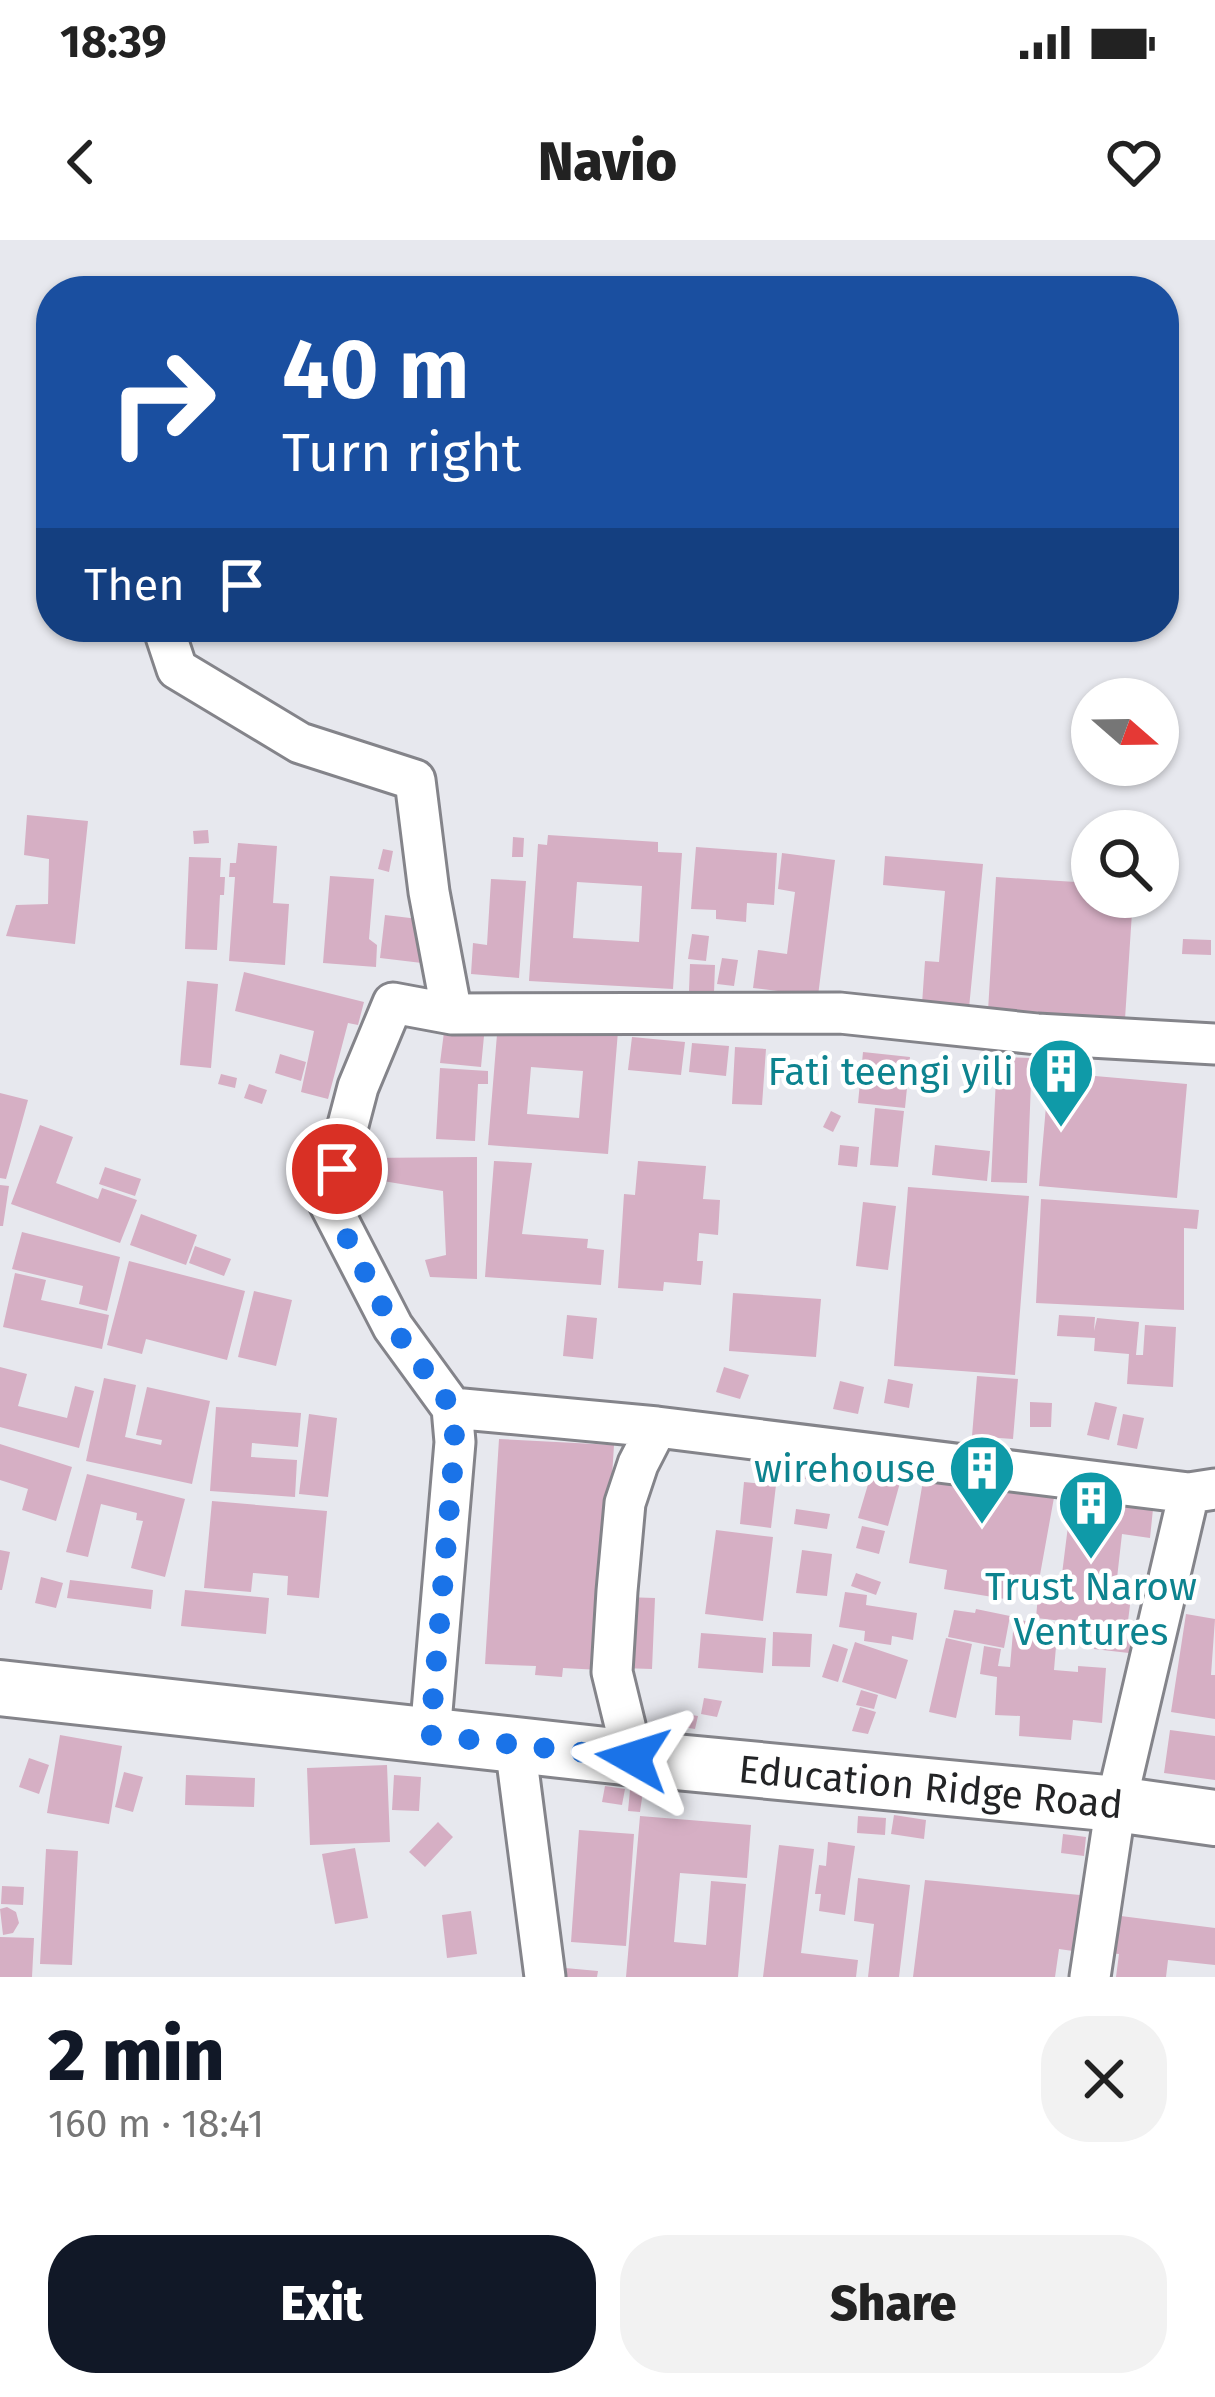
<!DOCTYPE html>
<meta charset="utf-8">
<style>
:root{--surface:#fff;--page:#f2f2f2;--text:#222;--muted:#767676;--accent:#111827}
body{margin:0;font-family:"Fira Sans",sans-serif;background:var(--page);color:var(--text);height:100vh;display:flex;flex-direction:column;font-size:45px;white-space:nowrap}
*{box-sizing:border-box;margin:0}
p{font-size:39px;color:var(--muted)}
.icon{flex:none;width:66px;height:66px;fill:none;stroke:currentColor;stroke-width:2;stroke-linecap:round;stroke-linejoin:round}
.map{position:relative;height:1737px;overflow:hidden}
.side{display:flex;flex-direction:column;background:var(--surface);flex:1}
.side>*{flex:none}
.banner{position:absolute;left:36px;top:36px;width:1143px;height:366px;border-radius:48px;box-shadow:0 3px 9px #0004;background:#1a4fa0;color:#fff;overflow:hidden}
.needle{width:78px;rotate:110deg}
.tools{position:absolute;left:1071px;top:438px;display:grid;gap:24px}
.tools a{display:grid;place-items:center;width:108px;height:108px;border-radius:50%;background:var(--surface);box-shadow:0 3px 9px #0004;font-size:60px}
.pin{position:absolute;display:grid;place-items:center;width:102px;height:102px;color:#fff;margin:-51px;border:6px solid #fff;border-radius:50%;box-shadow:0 3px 12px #0007}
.me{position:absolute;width:132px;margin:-66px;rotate:276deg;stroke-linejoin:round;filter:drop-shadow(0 0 9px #0008)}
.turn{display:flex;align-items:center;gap:42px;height:252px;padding:0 48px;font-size:54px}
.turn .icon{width:156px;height:156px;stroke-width:2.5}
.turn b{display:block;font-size:84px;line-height:102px}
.then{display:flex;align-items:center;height:114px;padding:0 48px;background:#0003;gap:24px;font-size:45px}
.round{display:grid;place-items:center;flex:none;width:126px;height:126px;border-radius:48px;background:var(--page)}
.overview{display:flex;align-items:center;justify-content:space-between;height:204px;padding:0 48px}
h1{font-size:72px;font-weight:800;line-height:90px;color:var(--accent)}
.cta{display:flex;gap:24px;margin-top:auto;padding:24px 48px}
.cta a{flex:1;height:138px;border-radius:48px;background:var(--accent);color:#fff;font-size:48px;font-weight:800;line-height:138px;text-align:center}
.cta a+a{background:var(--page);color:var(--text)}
.status{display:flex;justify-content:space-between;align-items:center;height:84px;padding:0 60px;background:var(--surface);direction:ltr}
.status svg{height:33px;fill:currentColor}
header{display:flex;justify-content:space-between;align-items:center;height:156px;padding:0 48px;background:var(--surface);font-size:54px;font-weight:800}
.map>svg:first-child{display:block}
.building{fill:#d6afc4;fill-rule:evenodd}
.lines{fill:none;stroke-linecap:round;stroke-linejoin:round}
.minor-casing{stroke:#84848a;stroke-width:45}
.secondary-casing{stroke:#84848a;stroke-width:60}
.minor{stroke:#fff;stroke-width:39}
.secondary{stroke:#fff;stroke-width:54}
.route{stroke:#1a73e8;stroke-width:21;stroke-dasharray:0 37.8}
.labels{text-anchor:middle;stroke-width:9;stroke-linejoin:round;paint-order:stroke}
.culture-label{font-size:39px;fill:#0d838f;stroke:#fff;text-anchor:end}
.street-label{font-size:39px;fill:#232426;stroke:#fff}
</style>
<div class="status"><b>18:39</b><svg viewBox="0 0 49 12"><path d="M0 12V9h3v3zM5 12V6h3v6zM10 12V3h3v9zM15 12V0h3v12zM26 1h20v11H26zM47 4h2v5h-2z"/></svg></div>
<header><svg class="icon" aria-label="back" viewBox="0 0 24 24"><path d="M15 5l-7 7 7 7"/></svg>Navio<svg class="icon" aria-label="heart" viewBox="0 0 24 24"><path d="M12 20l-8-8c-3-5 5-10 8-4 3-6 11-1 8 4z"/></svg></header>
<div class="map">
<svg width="1215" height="1737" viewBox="0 0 1215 1737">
<rect width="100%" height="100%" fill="#e7e8ee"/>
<path class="building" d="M27 575 88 581 75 704 6 696 16 665 48 664 49 619 24 615Z
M208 590 209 603 194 604 193 591Z
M548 595 658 602V612L682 613 673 749 529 741 538 604 547 605ZM577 642 642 646 639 702 573 698Z
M513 597 524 598 523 617H512Z
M238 603 277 606 273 663 289 664 285 725 229 721 235 637H229L230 623H236Z
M696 607 777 613 774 665 747 663 746 682 716 679V670L691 669Z
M383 609 393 611 389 632 378 629Z
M782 613 835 620 818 756 753 748 758 710 787 714 795 652 778 649Z
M885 616 983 624 969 768 922 764 925 721 939 722 945 651 883 645Z
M189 617 221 618 220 637H225L224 655H220L217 710 185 709Z
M330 636 374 639 369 699 377 705 376 727 323 723Z
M996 637 1092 643V657H1133L1125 779 988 771Z
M491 639 526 641 519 738 471 734 473 703 487 705Z
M385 675 427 680 422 723 380 718Z
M692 694 709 696 706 721 688 719Z
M1183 699 1211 700V715L1182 714Z
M722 718 738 720 734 746 717 744Z
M690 724 715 725 714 753 689 751Z
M244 732 364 762 358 785 348 783 328 859 301 852 314 791 235 771Z
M187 741 218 744 211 828 180 825Z
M498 782 618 791 608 914 488 905ZM531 827 583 831 579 878 527 874Z
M444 792 484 796 481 827 440 823Z
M632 797 685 802 681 835 628 830Z
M692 803 729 806 726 836 689 832Z
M735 807 766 809 762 865 732 864Z
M863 812 910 817 905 868 858 863Z
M280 814 306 822 301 841 275 833Z
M997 817 1032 818 1027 943 991 942Z
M440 828 488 831V844H478L475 901 436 899Z
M1049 832 1187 844 1177 958 1039 946Z
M221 834 237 838 235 848 218 844Z
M249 844 267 850 262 864 244 858Z
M0 853 28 860 6 939 0 938Z
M875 868 904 871 898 927 870 925Z
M831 871 841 876 833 892 823 887Z
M40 885 73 897 56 943 98 959 102 948 137 960 120 1003 11 964Z
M840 905 859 907 857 927 838 925Z
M935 905 990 911 987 941 932 935Z
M477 917V1039L430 1037 425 1020 446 1015 443 951 377 940 366 918Z
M494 921 532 923 522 994 588 999 587 1008 604 1010 601 1045 485 1037Z
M638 921 706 926 703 959 720 960 718 995 699 993 697 1021H703L701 1045 664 1042 663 1051 618 1048 624 954 635 955Z
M105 927 141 939 135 956 99 944Z
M0 945 9 946 3 986H0Z
M908 947 1029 956 1015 1135 894 1126Z
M1041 959 1199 970 1197 989 1184 988V1070L1036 1063Z
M863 962 896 966 888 1030 856 1026Z
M141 974 197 995 186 1025 130 1005Z
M22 992 120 1017 107 1071 79 1064 83 1046 12 1029Z
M195 1006 231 1019 224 1036 189 1023Z
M129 1021 245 1051 227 1120 146 1099 142 1114 107 1105Z
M15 1033 46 1040 41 1060 109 1075 102 1109 3 1087Z
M254 1051 292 1060 276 1126 238 1117Z
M733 1053 821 1059 816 1117 729 1111Z
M567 1075 597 1078 593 1119 563 1116Z
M1059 1075 1095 1077 1094 1091 1097 1078 1139 1082 1136 1115H1143L1145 1085 1176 1087 1173 1147 1127 1144 1129 1114 1094 1111 1095 1098 1057 1096Z
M0 1127 27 1134 18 1166 67 1178 75 1146 94 1151 79 1208 0 1187Z
M724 1127 749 1135 740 1159 716 1152Z
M977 1136 1018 1139 1013 1199 972 1196Z
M104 1138 136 1145 125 1197 161 1205 162 1200 136 1195 147 1147 210 1161 192 1244 86 1221Z
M888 1139 913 1144 909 1168 884 1163Z
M840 1141 864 1147 858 1174 833 1169Z
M1030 1162 1052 1163 1051 1187H1030Z
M1095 1162 1117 1167 1109 1200 1087 1195Z
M216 1167 301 1173 298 1207 252 1203 251 1217 297 1220 295 1257 210 1251Z
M309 1174 337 1178 328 1257 299 1254Z
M1123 1174 1144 1178 1137 1209 1117 1205Z
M499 1199 614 1205 600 1430 563 1428 562 1437 535 1435 536 1426 485 1424Z
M0 1204 72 1227 56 1281 22 1270 28 1249 0 1240Z
M806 1216 835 1219 833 1242 804 1239Z
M925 1229 1055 1252 1038 1346 1015 1342 1011 1360 944 1349 947 1330 909 1323Z
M872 1231 901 1239 888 1286 858 1278Z
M87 1234 185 1259 165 1337 131 1328 143 1281 136 1280 137 1273 101 1264 88 1317 66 1312Z
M744 1242 776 1245 771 1288 740 1284Z
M212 1261 327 1271 319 1358 287 1355 288 1336 253 1333 251 1352 204 1348Z
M1120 1265 1153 1269 1150 1298 1122 1294 1116 1347 1132 1349 1127 1389 1132 1390 1129 1413 1094 1409 1097 1385 1036 1378 1038 1355 1059 1358 1070 1270 1119 1276Z
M796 1269 830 1274 827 1289 794 1284Z
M862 1286 885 1291 879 1314 856 1308Z
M716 1290 773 1297 763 1381 705 1374Z
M0 1310 10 1312 2 1350H0Z
M802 1310 832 1314 827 1356 796 1353Z
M856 1333 881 1342 876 1355 851 1346Z
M41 1337 63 1343 56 1368 35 1363Z
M70 1340 153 1350 151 1369 67 1358Z
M185 1350 269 1358 266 1394 181 1386Z
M845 1352 867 1355 866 1365 917 1373 913 1400 892 1396 891 1405 864 1401 865 1391 839 1387Z
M624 1357 655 1358 652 1429 621 1428Z
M976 1369 1010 1376 1004 1408 948 1397 954 1370 975 1373Z
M1186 1374 1215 1379 1211 1435H1215V1479L1171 1472Z
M1014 1380 1058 1383 1054 1430 1078 1432V1426L1106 1428 1102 1483 1073 1480 1071 1500 1019 1496 1020 1476 995 1475 997 1437 980 1434 984 1406 1001 1409 998 1426 1010 1427Z
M773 1392 812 1394 810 1427 772 1426Z
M701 1393 766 1398 763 1433 698 1428Z
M946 1398 972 1404 956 1478 929 1472Z
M855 1402 908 1420 896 1459 842 1442Z
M833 1404 848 1409 838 1442 822 1437Z
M861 1450 878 1455 874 1469 856 1465Z
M704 1458 722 1461 717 1477 701 1474Z
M860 1467 876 1472 868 1494 852 1491Z
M686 1474 698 1476 695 1489 683 1487Z
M1170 1490 1215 1496V1540L1164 1533Z
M60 1495 122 1506 109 1584 47 1573Z
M29 1518 49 1525 39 1554 19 1547Z
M387 1525 390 1602 310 1605 307 1528Z
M124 1532 143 1537 133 1572 115 1567Z
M186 1535 255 1538 254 1567 185 1565Z
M394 1535 421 1537 419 1571 392 1570Z
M605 1546 625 1549 622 1565 602 1562Z
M630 1550 643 1551 640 1572 628 1571Z
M894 1575 926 1580 924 1599 891 1594Z
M640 1576 751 1585 747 1638 680 1633 674 1702 706 1705 711 1641 746 1644 738 1737H626Z
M858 1576 886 1578 885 1595 857 1593Z
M438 1582 453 1597 425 1627 409 1612Z
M579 1590 634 1594 626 1706 571 1702Z
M1063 1594 1086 1597 1084 1616 1061 1613Z
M828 1602 855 1606 845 1675 819 1671 821 1654H815L819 1625 826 1626Z
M779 1605 814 1609 801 1713 858 1720 856 1737H763Z
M355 1608 368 1678 335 1684 322 1614Z
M46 1609 78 1611 72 1725 40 1724Z
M858 1638 910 1645 899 1737H868L874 1684 854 1681Z
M925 1640 1080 1655 1073 1711 1059 1709 1055 1737H913Z
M2 1646 24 1647 23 1665 1 1664Z
M7 1667 16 1672 19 1683 13 1693 3 1695 0 1669Z
M471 1671 477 1714 447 1718 442 1675Z
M1113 1675 1215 1688V1725L1168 1720 1166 1737H1116L1119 1714 1108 1713Z
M0 1697 34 1698 32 1737H0Z
M565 1728 598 1731 597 1737H564Z"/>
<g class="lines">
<g class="minor-casing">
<path id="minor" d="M163 387 177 429 300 503 415 540 429 652 452 774
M452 1168 657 1187 1189 1253 1215 1249
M430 1495 455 1202 452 1168 393 1087 328 961 358 847 393 763 452 774 840 773 1037 794 1215 804
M515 1505 545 1737
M633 1518 612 1432 617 1351 625 1263 638 1224 657 1187
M1090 1737 1116 1564 1189 1253"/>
</g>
<g class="secondary-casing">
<g id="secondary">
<path id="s1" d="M0 1448 633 1518 1116 1564 1215 1578"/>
</g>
</g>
<use href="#minor" class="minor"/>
<use href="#secondary" class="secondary"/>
</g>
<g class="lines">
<path class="route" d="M337 929 328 961 393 1087 452 1168 455 1202 430 1495 633 1518"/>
</g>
<defs>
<g id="building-pin" transform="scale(3.45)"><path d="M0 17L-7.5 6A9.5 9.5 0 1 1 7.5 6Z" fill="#0f9aa8" stroke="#fff"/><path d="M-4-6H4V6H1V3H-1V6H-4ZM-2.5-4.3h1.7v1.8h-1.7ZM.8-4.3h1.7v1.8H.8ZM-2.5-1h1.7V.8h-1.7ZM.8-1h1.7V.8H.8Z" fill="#fff"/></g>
</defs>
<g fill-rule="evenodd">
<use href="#building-pin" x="1061" y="831"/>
<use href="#building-pin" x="982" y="1228"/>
<use href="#building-pin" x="1091" y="1263"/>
</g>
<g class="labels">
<g class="culture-label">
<text x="1014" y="845">Fati teengi yili</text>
<text x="936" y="1242">wirehouse</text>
<text x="1091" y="1360" text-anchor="middle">Trust Narow<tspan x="1091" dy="45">Ventures</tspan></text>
</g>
<g class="street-label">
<text dy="14" stroke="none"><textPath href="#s1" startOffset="936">Education Ridge Road</textPath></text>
</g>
</g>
</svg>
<div class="tools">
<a><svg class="needle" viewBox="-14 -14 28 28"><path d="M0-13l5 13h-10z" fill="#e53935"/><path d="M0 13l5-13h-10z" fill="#767676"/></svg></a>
<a><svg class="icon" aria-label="search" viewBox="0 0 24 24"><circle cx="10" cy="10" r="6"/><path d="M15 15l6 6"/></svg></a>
</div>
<div class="pin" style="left:337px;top:929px;background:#d93025"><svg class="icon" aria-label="arrive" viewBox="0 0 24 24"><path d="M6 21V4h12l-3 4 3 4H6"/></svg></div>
<svg class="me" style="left:633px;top:1518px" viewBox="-20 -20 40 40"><path d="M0-17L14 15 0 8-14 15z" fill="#1a73e8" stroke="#fff" stroke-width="4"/></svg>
<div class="banner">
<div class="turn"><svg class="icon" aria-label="right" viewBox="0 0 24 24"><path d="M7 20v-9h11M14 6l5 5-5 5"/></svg><div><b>40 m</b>Turn right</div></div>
<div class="then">Then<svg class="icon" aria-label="arrive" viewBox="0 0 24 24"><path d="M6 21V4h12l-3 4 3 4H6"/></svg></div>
</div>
</div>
<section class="side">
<div class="overview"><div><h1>2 min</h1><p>160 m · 18:41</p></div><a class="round"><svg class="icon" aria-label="close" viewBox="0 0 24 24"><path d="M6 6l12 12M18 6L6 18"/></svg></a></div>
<div class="cta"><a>Exit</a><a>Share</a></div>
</section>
